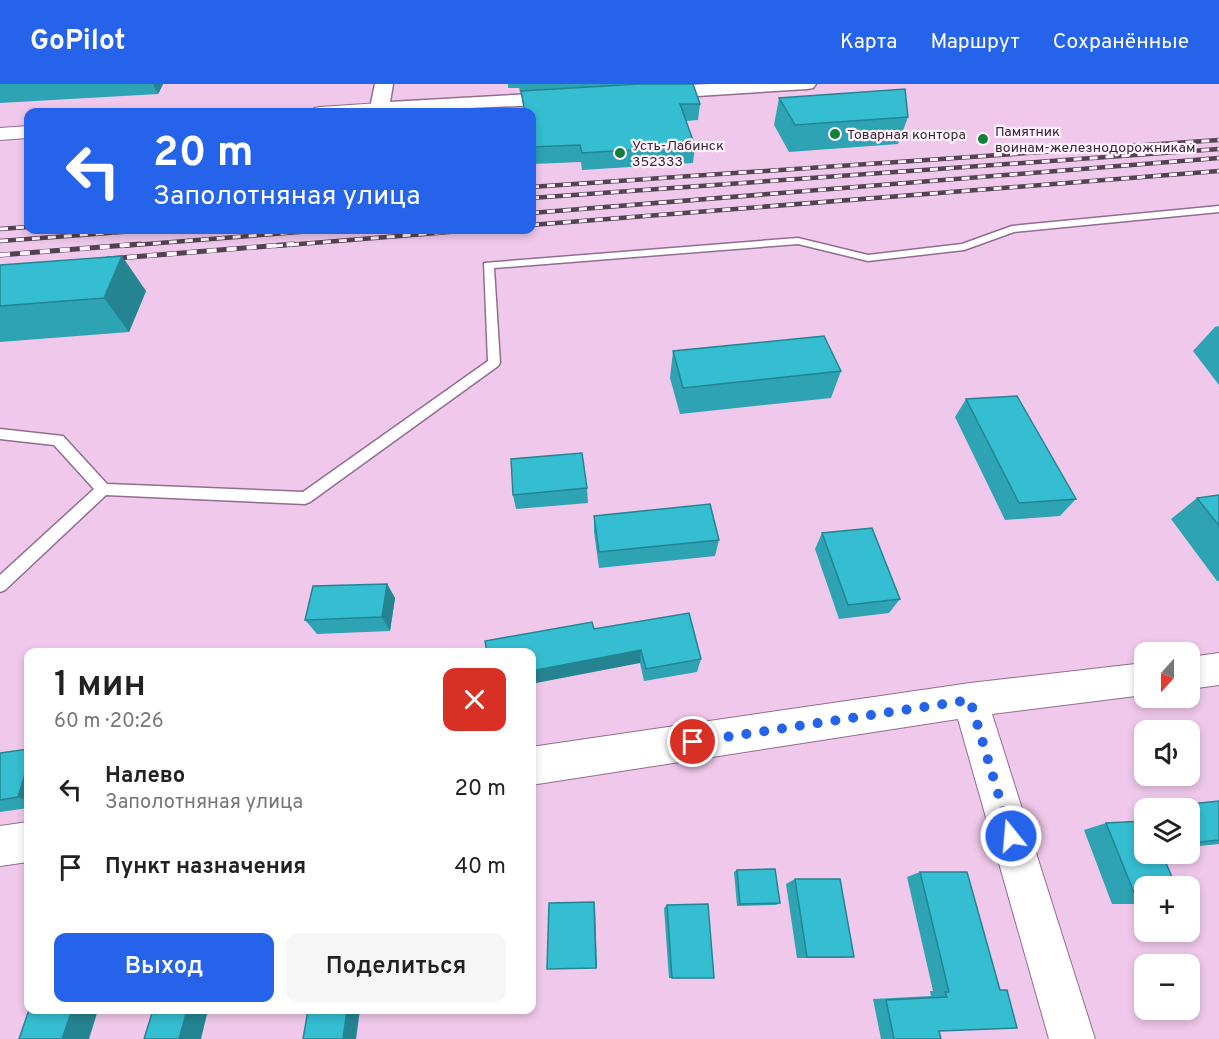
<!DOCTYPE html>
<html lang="ru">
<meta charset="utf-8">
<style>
:root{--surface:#fff;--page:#f6f6f6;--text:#222;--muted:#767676;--accent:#2563eb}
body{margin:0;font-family:Overpass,sans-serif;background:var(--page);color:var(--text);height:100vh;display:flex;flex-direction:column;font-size:22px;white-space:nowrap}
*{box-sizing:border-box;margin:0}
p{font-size:20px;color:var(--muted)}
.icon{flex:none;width:33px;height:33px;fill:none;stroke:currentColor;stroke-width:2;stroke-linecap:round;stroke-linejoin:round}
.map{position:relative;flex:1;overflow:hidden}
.panel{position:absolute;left:24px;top:564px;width:512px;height:366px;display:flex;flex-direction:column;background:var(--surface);border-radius:12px;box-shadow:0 3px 9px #0003}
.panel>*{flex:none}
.top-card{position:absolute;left:24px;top:24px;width:512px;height:126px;border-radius:12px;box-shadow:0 3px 9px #0003;background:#2563eb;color:#fff;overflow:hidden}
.needle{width:39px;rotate:201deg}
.controls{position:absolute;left:1134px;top:558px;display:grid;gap:12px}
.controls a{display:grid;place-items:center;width:66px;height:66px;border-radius:12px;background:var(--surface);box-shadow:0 3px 9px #0003;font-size:30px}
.pin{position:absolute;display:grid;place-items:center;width:51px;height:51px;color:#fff;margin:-26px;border:3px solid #fff;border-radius:50%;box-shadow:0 2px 6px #0007}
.me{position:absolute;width:66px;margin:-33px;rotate:343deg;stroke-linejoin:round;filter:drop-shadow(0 0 4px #0008)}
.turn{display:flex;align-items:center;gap:21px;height:126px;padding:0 30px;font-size:27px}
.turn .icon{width:78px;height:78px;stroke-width:2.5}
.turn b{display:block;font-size:42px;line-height:51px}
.round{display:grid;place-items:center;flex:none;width:63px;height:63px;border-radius:12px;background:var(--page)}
.head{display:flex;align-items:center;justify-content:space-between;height:102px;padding:0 30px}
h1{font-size:36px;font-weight:600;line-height:45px}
.action{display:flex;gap:12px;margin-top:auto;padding:12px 30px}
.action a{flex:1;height:69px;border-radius:12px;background:var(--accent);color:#fff;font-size:24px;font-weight:600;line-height:69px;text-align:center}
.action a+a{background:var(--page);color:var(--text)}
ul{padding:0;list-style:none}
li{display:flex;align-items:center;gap:18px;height:78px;padding:0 30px}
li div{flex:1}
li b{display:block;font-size:22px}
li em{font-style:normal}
header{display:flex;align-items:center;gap:36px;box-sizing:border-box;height:84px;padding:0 30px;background:var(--accent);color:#fff}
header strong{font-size:28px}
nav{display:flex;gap:33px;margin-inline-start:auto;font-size:21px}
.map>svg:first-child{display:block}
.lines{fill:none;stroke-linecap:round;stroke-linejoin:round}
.lane-casing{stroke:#916e8e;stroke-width:3}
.street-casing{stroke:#916e8e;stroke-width:2}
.secondary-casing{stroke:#916e8e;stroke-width:3}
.lane{fill:#fff;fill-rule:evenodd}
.street{fill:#fff;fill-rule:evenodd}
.secondary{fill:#fff;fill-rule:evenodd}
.rail-far1-casing{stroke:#544153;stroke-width:4.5}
.rail-casing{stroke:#544153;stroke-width:5}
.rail-far1{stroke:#fff3fe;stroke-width:3;stroke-dasharray:8;stroke-linecap:butt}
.rail{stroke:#fff3fe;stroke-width:4;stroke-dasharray:10;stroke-linecap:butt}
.wall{fill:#2ea3b4}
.shaded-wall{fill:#258492}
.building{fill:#35bdd1;stroke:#258492;stroke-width:1.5}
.route{stroke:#2563eb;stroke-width:10;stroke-dasharray:0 18}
.poi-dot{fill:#108138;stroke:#fff3fe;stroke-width:2}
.labels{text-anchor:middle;stroke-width:4.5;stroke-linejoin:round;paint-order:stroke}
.far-poi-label{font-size:14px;fill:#362735;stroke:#fff3fe;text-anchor:start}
</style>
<header>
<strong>GoPilot</strong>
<nav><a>Карта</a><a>Маршрут</a><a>Сохранённые</a></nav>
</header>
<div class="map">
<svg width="1219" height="955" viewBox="0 0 1219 955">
<rect width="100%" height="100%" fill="#efc8eb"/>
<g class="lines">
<g class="lane-casing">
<path id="lane" d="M1219 122V128L1014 148 964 166 868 177 798 160 494 184 500 279 498 282 310 418 305 420 106 411 5 506 0 508V491L94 405 54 361 0 355V345L63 352 107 400 303 408 488 277 484 179 798 154 868 171 962 160 1012 142Z"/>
</g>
<g class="street-casing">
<path id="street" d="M380 19 386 20 389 24 386 28H311L314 24 320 23Z
M28 42V54L0 56V44Z
M1219 569V601L1190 605V573Z
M1144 579V611L992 630 1095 955H1049L958 635 531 701V663L970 599Z
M28 738V778L0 782V742Z"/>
</g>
<g class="secondary-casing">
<path id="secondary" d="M375 0H393L390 18 566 8 573 10 575 14 573 18 566 20 375 28 370 24Z
M710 0H816L813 4 807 5 650 15 643 13 641 9 643 5 650 3Z"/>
</g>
<use href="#lane" class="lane"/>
<use href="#street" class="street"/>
<use href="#secondary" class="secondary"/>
<g class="rail-far1-casing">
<path id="rail-far1" d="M531 103 1219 56
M531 114 1219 65
M531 129 1219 74
M531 141 1219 87
M0 145 28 143
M0 157 149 146
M121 162 325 146
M275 162 474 146"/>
</g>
<g class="rail-casing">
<path id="rail" d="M0 171 140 160
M107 175 294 160"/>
</g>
<use href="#rail-far1" class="rail-far1"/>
<use href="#rail" class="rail"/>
</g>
<path class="wall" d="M0 0H163L158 10 0 19Z
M508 0H693L700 20 698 36 686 37 695 62 693 79 582 86 581 78 532 80 531 74V28H524L521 8H520L519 4H508Z
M779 14 908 33 898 60 789 68 774 41Z
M0 181 146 207 129 248 0 258Z
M1219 242V301L1193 267 1215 243Z
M673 267 841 287 831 314 680 330 670 294Z
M966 315 1076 415 1060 432 1005 436 955 333Z
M587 404 588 419 516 425 513 411Z
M1219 411V497H1217L1171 435 1197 414Z
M594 432 719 456 715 472 599 484 594 448Z
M822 449 900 515 889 529 839 535 815 465Z
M387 500 395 514 390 547 317 550 305 536Z
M594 545 701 575 697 588 644 597 640 579Z
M28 665V724L0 728V669Z
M1219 717V760L1190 763V724H1156L1162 723Z
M1144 728V820H1112L1084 746 1106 739 1143 737 1139 730Z
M737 786 780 819 776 821 737 822 734 788Z
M920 788 1000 906 939 947 941 955H881L873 915 931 912 930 907H933L907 793Z
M795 795 854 873 842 874H797L786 800Z
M667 821 714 894H669L664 824Z"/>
<path class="shaded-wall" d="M153 0H163L158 10Z
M122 172 146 207 129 248 104 214Z
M387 500 395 514 390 547 382 533Z
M641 566 640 579 531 600V587Z
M28 680V717L18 713Z
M594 818 595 822 597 884H596Z
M72 926H98L89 955H62Z
M187 926H208L201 955H179Z
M347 926H360L356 955H343Z"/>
<path class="building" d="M640 0H693L700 20H680L695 62 582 69 580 61 531 63V28H525L521 7Z
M905 5 908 33 795 41 779 14Z
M122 172 104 214 0 222V181Z
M824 252 841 287 683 304 673 267Z
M1017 312 1076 415 1019 419 966 315Z
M582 369 587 404 513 411 511 375Z
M1219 411V442L1197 414Z
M710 420 719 456 599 468 594 432Z
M872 444 900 515 848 521 822 449Z
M387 500 382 533 305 536 313 502Z
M689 529 701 575 646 585 641 566 531 587V568H487L485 557 592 538 594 545Z
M28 665V680L18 713 0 716V669Z
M1219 717V756L1190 759V724H1162V723Z
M1144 737V770H1162L1176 802H1144V816H1137L1106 739Z
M775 785 780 819 740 820 737 786Z
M920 788H967L1000 906H1007L1017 944 939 947 941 955H894L886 916 947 913 945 908H949Z
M795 795H840L854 873H807Z
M594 818 596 884 547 885 549 819Z
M708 820 714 894H672L667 821Z
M29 926H72L62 955H19Z
M153 926H187L179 955H144Z
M308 926H347L343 955H303Z"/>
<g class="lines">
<path class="route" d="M693 658 970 616 1011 752"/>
</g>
<g class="poi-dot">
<circle cx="835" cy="50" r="6"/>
<circle cx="983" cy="55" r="6"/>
<circle cx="620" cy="69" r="6"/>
</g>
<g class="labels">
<g class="far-poi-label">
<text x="995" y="52">Памятник<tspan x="995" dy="16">воинам-железнодорожникам</tspan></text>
<text x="847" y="55">Товарная контора</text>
<text x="632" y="66">Усть-Лабинск<tspan x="632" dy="16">352333</tspan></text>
</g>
</g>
</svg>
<div class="controls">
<a><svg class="needle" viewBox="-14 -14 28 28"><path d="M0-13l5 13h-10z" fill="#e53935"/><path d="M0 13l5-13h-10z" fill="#767676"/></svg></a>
<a><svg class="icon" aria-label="sound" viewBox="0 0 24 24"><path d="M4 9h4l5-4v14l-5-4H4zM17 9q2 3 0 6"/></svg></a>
<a><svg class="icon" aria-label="layers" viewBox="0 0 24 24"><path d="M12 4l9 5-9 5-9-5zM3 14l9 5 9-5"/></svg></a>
<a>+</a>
<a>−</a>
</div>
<div class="pin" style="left:693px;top:658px;background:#d93025"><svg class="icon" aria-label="arrive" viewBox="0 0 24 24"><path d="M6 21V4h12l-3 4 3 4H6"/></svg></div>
<svg class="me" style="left:1011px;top:752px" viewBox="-20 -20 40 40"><circle r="17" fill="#2563eb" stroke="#fff" stroke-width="3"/><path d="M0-11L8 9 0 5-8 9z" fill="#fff"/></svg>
<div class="top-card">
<div class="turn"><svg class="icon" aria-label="left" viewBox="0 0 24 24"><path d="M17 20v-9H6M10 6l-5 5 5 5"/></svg><div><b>20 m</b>Заполотняная улица</div></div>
</div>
<section class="panel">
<div class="head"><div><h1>1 мин</h1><p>60 m · 20:26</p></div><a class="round" style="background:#d93025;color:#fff"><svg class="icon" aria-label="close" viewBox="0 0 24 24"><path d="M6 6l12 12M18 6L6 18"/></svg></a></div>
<ul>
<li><svg class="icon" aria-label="left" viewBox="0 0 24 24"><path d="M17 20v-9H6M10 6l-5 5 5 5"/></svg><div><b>Налево</b><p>Заполотняная улица</p></div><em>20 m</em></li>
<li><svg class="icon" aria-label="arrive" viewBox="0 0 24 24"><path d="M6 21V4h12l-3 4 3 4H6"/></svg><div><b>Пункт назначения</b></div><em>40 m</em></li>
</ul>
<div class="action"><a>Выход</a><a>Поделиться</a></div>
</section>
</div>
